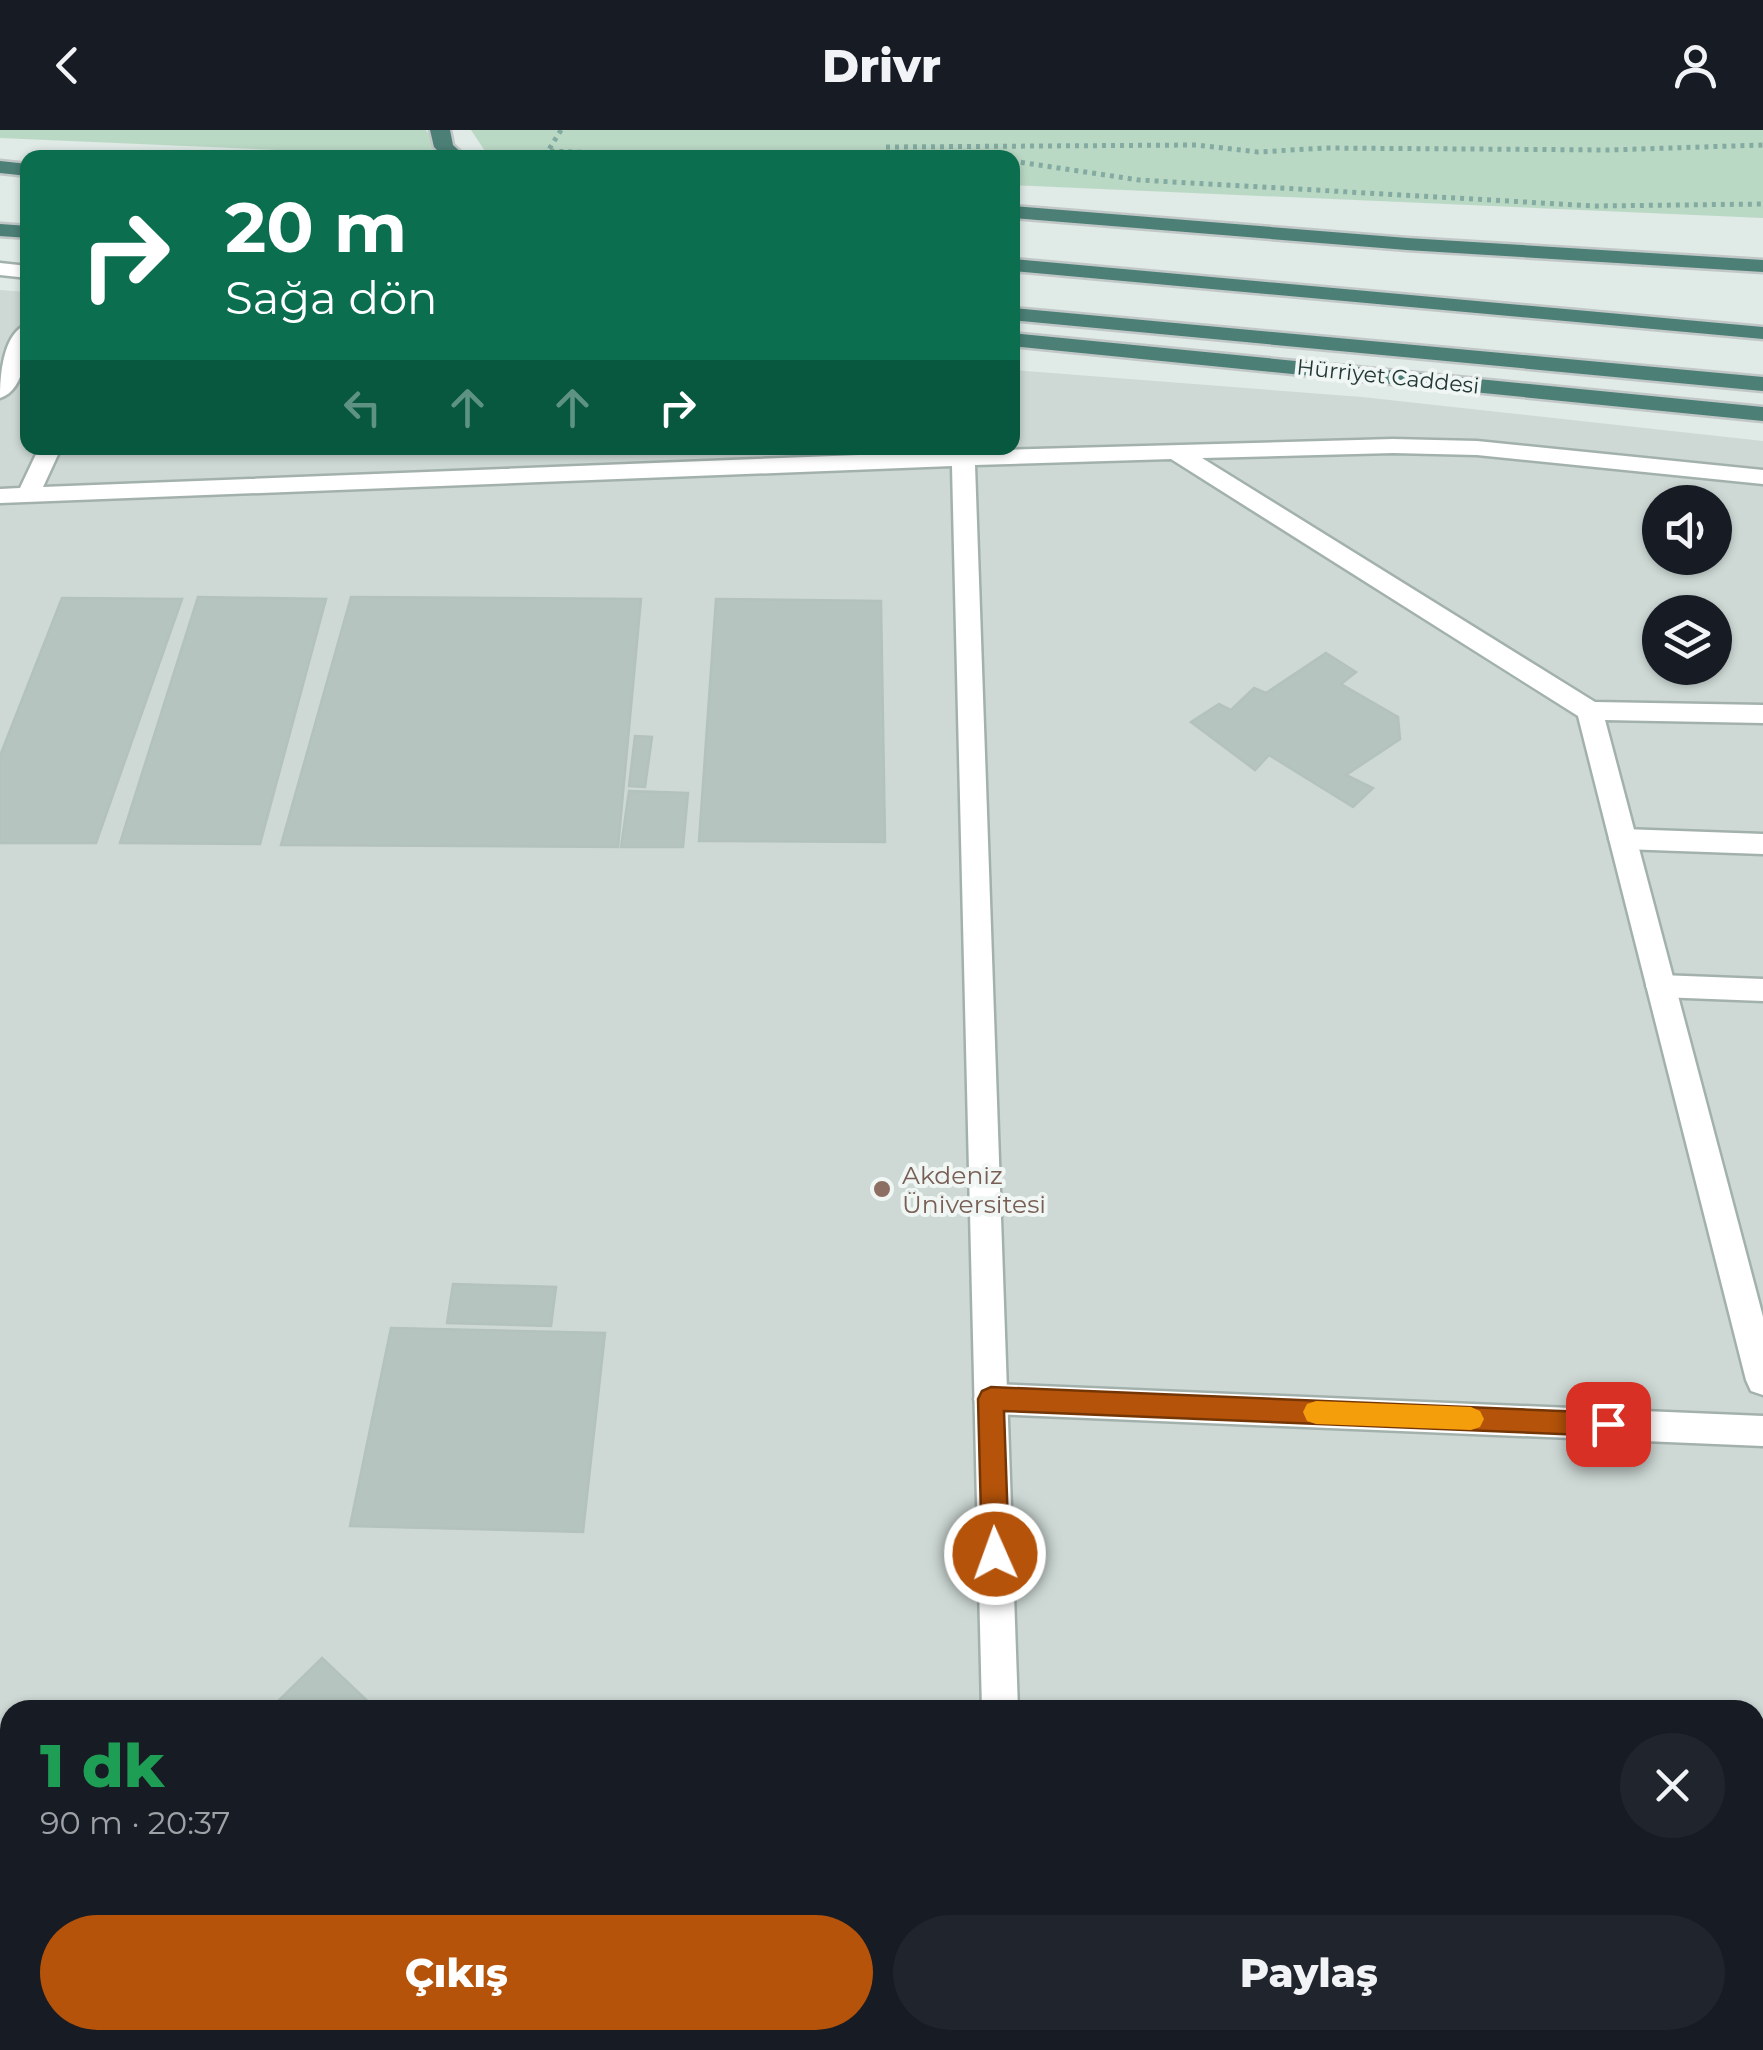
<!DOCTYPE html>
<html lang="tr">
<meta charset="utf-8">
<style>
:root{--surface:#171b24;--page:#20242c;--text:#f1f3f6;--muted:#9ea1a6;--accent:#b45309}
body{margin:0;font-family:Montserrat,sans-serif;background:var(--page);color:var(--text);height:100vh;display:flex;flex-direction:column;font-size:38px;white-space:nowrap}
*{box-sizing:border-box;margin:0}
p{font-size:32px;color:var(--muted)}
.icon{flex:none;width:55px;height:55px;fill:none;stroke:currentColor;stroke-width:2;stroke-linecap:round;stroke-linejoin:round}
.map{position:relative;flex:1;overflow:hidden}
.side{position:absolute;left:0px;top:1570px;width:1765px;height:350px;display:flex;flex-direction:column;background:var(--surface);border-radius:30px 30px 0 0;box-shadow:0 2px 8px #0004}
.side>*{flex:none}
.guide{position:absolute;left:20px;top:20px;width:1000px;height:305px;border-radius:20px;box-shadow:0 2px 8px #0004;background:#0b6e4f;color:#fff;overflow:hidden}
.tools{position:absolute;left:1642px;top:355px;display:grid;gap:20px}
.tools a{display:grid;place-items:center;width:90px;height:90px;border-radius:50%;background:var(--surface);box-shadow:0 2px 8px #0004;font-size:50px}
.pin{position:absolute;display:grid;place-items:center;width:85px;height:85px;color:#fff;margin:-42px;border-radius:20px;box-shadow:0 5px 15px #0006}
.me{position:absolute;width:110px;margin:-55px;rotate:358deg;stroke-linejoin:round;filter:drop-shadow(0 0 8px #0008)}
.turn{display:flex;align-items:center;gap:35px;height:210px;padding:0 40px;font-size:45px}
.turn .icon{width:130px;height:130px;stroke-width:2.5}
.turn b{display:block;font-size:70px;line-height:85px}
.lanes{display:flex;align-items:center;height:95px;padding:0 40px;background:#0003;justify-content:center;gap:50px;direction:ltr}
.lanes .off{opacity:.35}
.round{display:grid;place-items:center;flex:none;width:105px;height:105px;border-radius:52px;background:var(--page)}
.summary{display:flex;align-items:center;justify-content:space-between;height:170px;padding:0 40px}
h1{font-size:60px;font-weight:800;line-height:75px;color:#1e9e55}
.button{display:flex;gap:20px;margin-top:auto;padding:20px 40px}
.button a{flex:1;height:115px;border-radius:60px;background:var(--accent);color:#fff;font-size:40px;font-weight:800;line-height:115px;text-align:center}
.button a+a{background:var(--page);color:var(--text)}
header{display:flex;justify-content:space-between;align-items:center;height:130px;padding:0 40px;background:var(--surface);font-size:45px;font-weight:800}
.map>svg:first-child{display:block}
.built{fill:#ced9d5;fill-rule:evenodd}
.green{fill:#bad9c5}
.building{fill:#b5c4bf;stroke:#b3c2bd;stroke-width:2.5}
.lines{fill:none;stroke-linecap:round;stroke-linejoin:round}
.service-casing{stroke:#a3b1ad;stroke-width:5}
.minor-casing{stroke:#a3b1ad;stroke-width:5}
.trunk-casing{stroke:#c1c7c6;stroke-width:5}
.path{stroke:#83aba1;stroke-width:5;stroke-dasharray:4 5;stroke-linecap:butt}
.service{fill:#fff;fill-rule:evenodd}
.minor{fill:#fff;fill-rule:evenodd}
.trunk{fill:#4c7f76;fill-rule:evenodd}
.route{fill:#b45309;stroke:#753606;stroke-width:2.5}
.slow{fill:#f59e0b}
.education-dot{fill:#8d6e63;stroke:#f0f6f4;stroke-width:4}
.labels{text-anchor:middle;stroke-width:8;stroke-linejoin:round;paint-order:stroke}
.far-street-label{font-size:22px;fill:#223834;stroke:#f0f6f4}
.education-label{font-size:25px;fill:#785e54;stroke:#f0f6f4;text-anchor:start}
</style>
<header><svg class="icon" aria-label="back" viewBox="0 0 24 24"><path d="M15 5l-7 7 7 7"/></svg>Drivr<svg class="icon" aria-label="person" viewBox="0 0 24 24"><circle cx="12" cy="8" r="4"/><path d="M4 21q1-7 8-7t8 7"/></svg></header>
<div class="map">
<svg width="1763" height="1920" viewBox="0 0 1763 1920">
<rect width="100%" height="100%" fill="#e0eae6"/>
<path class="built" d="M0 160 27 162 28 318H1012L1013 240 1362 267 1763 311V1920H0ZM1660 372H1715V428H1660ZM1660 482H1715V538H1660ZM10 1580H1755V1910H10Z"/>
<path class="green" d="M0 0H426L442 27 0 8Z
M471 0H1763V88L1013 55 1012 28 489 27Z"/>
<path class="building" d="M198 467 326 469 260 714 120 713Z
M351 467 641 469 618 717 281 715Z
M62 468 182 469 96 713H0V626Z
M716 469 881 471 885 712 699 711Z
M1326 523 1356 542 1341 554 1398 587 1400 609 1346 645 1373 658 1353 677 1269 625 1255 640 1191 592 1219 574 1231 580 1254 558 1266 563Z
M635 606 652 607 645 657 629 656Z
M629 661 688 663 683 717H621Z
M453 1154 556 1157 551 1196 447 1193Z
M391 1198 605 1203 583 1402 350 1396Z
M322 1528 377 1580H269Z
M10 1770V1898L0 1885V1780Z
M14 1910H199L190 1920H4Z
M410 1910H589L600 1920H401Z"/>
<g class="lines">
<g class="service-casing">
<path id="service" d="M0 133 28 136V148L0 145Z
M1623 699 1763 704V724L1623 719 1613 716 1609 709 1613 702Z
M1660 845 1763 849V871L1660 867 1650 864 1646 856 1650 848Z
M991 1254 1763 1286V1316L991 1284 979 1280 974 1269 979 1258Z"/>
</g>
<g class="minor-casing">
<path id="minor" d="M28 194C28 215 26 260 0 268 0 245 3 202 28 194Z
M1393 309 1477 311 1763 340V354L1477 325 1393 323 1202 328 1595 572 1763 575V593L1605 590 1763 1187V1265L1751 1261 1746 1250 1578 586 1171 329 975 335 1018 1580H982L952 336 0 373V359L20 358 39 318H61L43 357 963 321Z
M990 1910H1030V1920H990Z"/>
</g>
<g class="trunk-casing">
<path id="trunk" d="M430 0H450L453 15 467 28H445L434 17Z
M0 31 28 34V46L0 43Z
M1012 76 1407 108 1763 130V142L1407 120 1012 88Z
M0 94 28 96V108L0 106Z
M1012 129 1763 197V209L1012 141Z
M1012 178 1763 247V261L1012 190Z
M1012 203 1763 277V291L1012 216Z"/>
</g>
<path class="path" d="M561 0 548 21 724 28
M886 17 1196 15 1258 22 1326 18 1609 20 1763 15
M1012 31 1139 50 1595 76 1763 74"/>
<use href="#service" class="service"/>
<use href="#minor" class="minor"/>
<use href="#trunk" class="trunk"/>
</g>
<path class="route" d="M991 1257 1608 1283 1618 1286 1621 1294 1618 1303 1608 1306 1004 1281 1009 1424 1005 1433 995 1437 986 1433 982 1424 978 1269 982 1261Z"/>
<path class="slow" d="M1316 1271 1471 1277 1480 1281 1484 1289 1480 1297 1471 1300 1316 1294 1307 1291 1303 1282 1307 1274Z"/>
<circle class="education-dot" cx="882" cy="1059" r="10"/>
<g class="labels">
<g class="far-street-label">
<text transform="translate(1388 246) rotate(6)" y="8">Hürriyet Caddesi</text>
</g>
<g class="education-label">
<text x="902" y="1054">Akdeniz<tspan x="902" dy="29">Üniversitesi</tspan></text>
</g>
</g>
</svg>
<div class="tools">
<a><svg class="icon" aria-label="sound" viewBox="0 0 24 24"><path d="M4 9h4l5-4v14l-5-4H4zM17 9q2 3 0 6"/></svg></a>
<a><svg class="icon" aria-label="layers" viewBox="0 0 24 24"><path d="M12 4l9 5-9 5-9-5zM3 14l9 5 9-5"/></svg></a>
</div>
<div class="pin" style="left:1608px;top:1294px;background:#d93025"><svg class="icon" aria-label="arrive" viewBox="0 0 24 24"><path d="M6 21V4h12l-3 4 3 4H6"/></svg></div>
<svg class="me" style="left:995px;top:1424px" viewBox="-20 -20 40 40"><circle r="17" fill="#b45309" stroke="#fff" stroke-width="3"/><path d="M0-11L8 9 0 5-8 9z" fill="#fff"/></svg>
<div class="guide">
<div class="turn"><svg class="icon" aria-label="right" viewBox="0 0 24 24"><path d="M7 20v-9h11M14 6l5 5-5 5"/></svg><div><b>20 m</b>Sağa dön</div></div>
<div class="lanes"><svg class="icon off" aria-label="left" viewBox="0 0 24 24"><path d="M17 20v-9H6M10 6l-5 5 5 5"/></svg><svg class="icon off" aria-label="ahead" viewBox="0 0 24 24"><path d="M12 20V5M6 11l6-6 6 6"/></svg><svg class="icon off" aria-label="ahead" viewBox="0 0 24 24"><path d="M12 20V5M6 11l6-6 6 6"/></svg><svg class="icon" aria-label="right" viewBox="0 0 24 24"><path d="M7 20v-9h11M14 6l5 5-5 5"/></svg></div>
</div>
<section class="side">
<div class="summary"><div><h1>1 dk</h1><p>90 m · 20:37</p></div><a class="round"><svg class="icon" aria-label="close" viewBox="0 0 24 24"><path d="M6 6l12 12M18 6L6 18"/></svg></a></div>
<div class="button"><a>Çıkış</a><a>Paylaş</a></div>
</section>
</div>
